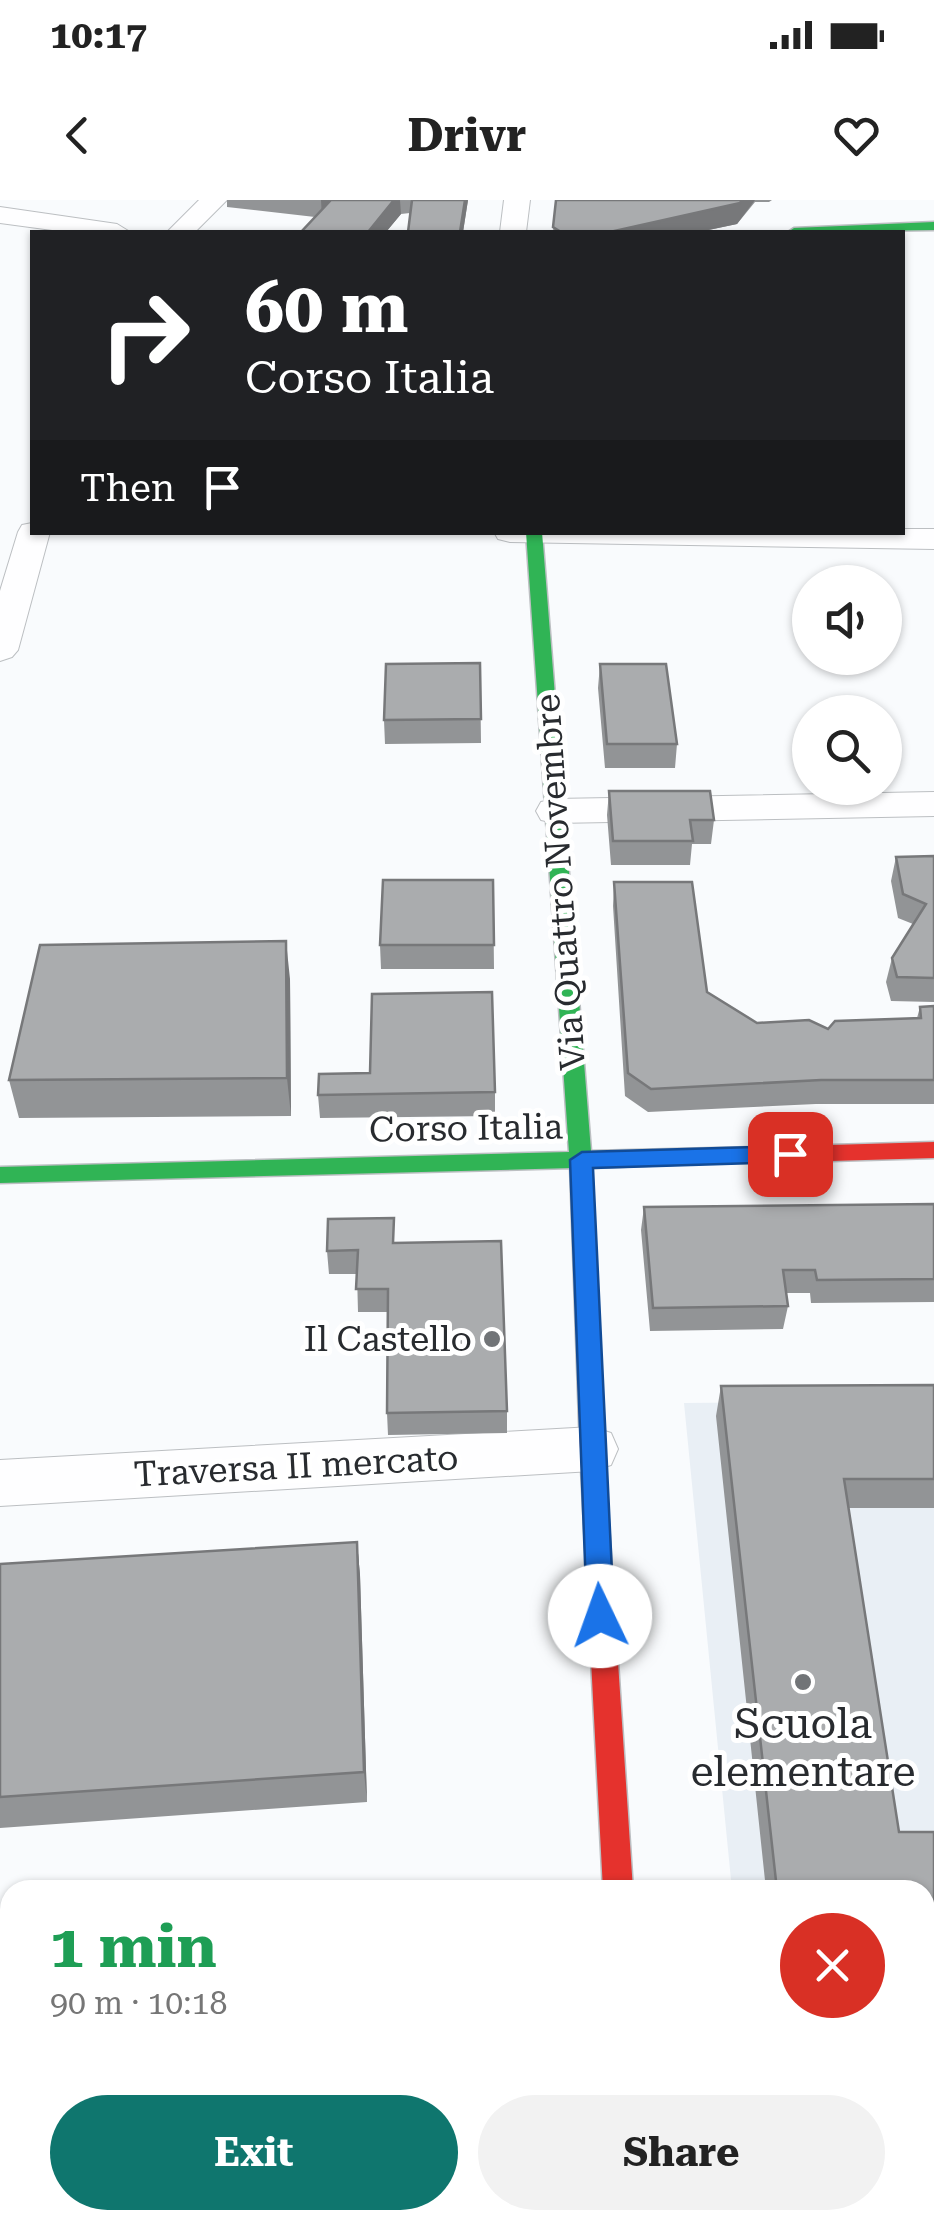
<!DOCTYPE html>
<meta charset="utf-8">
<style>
:root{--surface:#fff;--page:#f2f2f2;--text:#222;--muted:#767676;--accent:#0f766e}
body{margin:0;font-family:"Roboto Serif",serif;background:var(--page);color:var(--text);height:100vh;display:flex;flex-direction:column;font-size:38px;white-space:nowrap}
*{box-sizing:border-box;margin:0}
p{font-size:32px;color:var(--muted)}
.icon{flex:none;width:55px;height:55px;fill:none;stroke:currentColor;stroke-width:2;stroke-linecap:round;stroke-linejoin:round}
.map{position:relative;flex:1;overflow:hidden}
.details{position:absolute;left:0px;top:1680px;width:935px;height:350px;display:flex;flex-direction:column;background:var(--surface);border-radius:30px 30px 0 0;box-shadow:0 2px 8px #0004}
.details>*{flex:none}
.hud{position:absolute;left:30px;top:30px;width:875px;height:305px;border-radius:0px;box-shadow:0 2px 8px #0004;background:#202124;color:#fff;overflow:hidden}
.controls{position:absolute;left:792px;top:365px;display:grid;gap:20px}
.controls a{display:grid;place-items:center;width:110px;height:110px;border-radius:50%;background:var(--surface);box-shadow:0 2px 8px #0004;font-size:50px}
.pin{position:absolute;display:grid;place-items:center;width:85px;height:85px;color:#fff;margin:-42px;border-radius:20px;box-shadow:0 5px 15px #0006}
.me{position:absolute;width:110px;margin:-55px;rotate:357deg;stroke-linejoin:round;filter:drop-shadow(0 0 8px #0008)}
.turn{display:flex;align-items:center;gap:35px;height:210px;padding:0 50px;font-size:45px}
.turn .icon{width:130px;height:130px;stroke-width:2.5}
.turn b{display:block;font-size:70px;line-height:85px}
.then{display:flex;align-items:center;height:95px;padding:0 50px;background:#0003;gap:20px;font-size:38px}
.round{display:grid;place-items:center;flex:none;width:105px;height:105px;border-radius:52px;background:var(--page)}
.summary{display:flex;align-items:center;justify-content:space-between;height:170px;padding:0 50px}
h1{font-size:60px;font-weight:700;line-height:75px;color:#1e9e55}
.button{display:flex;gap:20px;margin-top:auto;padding:20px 50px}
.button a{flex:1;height:115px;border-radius:60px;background:var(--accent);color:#fff;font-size:40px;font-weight:700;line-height:115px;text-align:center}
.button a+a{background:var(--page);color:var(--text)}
.status{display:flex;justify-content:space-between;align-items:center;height:70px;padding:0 50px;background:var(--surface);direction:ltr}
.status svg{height:28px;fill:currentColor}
header{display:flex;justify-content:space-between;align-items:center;height:130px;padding:0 50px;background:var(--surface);font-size:45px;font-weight:700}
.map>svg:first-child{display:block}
.built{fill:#e9eff5}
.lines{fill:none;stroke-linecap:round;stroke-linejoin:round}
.street-casing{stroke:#bcbfc2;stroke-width:2}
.fast-casing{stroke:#bcbfc2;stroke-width:3}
.jam-casing{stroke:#bcbfc2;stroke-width:3}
.street{fill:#fefeff;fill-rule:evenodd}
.fast{fill:#30b455;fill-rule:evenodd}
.jam{fill:#e5322d;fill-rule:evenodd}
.wall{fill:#929496}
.shaded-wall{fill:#77787a}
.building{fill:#aaacae;stroke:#77787a;stroke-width:2.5}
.route{fill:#1a73e8;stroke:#114b97;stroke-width:2.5}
.poi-dot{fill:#717477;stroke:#fff;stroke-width:4}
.labels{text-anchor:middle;stroke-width:10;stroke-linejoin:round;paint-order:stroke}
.street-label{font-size:35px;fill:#282b2f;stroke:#fff}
.poi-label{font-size:35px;fill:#282b2f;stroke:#fff;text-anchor:end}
.near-poi-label{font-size:42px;fill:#282b2f;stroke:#fff}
</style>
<div class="status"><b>10:17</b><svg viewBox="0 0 49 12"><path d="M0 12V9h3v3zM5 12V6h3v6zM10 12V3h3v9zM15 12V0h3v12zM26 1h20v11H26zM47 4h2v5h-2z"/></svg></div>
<header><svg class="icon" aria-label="back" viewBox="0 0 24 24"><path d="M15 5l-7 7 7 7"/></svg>Drivr<svg class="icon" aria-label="heart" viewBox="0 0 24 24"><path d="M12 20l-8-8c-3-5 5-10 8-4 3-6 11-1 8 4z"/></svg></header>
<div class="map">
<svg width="934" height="2030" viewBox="0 0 934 2030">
<rect width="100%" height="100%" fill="#f9fbfd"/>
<path class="built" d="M934 1201V1840H925V1690H732L684 1203Z"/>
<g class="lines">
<g class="street-casing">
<path id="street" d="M199 0H227L195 32H167Z
M504 0H530L526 32H500Z
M0 7 117 24 130 32H67L0 23Z
M32 323V332H50L18 450 12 457 0 461V391L18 332 22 325Z
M902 329H934V349L510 342 498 339 494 332H902Z
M934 592V616L555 623 541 620 536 611 541 602 555 599Z
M592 1227 611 1233 618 1249 611 1265 592 1271 0 1306V1260Z
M10 1765V1829L0 1830V1766Z"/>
</g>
<g class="fast-casing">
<path id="fast" d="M934 22V30L788 32 794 28Z
M526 332H542L591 951 759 947 767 949 770 955 767 961 591 968 581 973 572 968 0 983V967L569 952Z"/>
</g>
<g class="jam-casing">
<path id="jam" d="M934 942V958L759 963 748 955 759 947Z
M581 957 592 965 604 1249 633 1690H603L580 1249 570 965Z
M623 2020H655L656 2030H624Z"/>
</g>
<use href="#street" class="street"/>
<use href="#fast" class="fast"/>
<use href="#jam" class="jam"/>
</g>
<path class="wall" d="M227 0H468L463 32 410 13 401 14 386 32H302L315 17 227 7Z
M556 0H772L769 2H755L737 24 699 32H553Z
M480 463 481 543 385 544 384 520Z
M600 464 677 544 675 568H605L598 488Z
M609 591 714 620 711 644H692L690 665H611L607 615Z
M934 656V802L891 801 886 782 892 758 913 724 898 718 891 681 896 657Z
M493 680 494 769H381L380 745Z
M614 682 707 792 757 823 828 829 917 818 920 807 934 806V904H816L648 912 625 896 613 706Z
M290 779 291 916 19 918 9 880Z
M495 892V916L320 918 318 895Z
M934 1004V1102L811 1103 810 1093H786L788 1106 783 1129 650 1131 641 1030 644 1007Z
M395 1043 507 1211V1233L388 1235 387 1213 388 1112H358L357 1074H329L327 1051Z
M934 1185V1308H849L899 1632H934V1789H925V1690H766L716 1216 721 1186Z
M357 1342 360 1375 367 1602 0 1628V1364Z"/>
<path class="shaded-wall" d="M321 0H338L322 18Z
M394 0H400L401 14 386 32H368Z
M465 0H468L463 32H460Z
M742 0H755L737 24 699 32H610Z
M286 741 290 779 291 916 287 878Z
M357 1342 360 1375 367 1602 364 1572Z
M47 2020H53L56 2030H47Z"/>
<path class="building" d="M331 0H394L368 32H315L302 31Z
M412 0H465L460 32H408Z
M556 0H742L740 3 610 32H561L553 27Z
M480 463 481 519 384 520 386 464Z
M600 464H666L677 544H607Z
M609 591H710L714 620H690L693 641H613Z
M934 656V778L897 777 892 758 926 704 903 694 896 657Z
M383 680H493L494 745H380Z
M614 682H692L707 792 757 823 809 820 828 829 835 821 921 818 920 807 934 806V880H821L651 889 628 873Z
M286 741 287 878 9 880 40 745Z
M492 792 495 892 318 895 319 874 370 873 372 794Z
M934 1004V1079L817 1080 815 1070H783L788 1106 653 1108 644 1007Z
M394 1018 393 1043 501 1041 507 1211 387 1213 388 1089H356L358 1050 327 1051 328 1019Z
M934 1185V1279H844L899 1632H934V1768H925V1690H777L721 1186Z
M357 1342 364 1572 0 1597V1364Z
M10 1811V2020H47L48 2025 47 2030H0V1812Z
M386 2020H545L546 2030H386Z"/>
<path class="route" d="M790 946 801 954 790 962 593 968 614 1416 610 1425 600 1428 591 1425 587 1416 570 960 582 952Z"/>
<g class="poi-dot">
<circle cx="492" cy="1139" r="10"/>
<circle cx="803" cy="1482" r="10"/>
</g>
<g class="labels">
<g class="street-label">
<text transform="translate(560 682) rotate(-94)" y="12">Via Quattro Novembre</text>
<text transform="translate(466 928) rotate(-1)" y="12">Corso Italia</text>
<text transform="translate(296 1266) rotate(-3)" y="12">Traversa II mercato</text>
</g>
<g class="poi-label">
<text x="472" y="1151">Il Castello</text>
</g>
<g class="near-poi-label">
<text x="803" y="1538">Scuola<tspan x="803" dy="48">elementare</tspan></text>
</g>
</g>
</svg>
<div class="controls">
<a><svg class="icon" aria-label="sound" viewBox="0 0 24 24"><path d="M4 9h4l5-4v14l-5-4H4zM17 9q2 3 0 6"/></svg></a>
<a><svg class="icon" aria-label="search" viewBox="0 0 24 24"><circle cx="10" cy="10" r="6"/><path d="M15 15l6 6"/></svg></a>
</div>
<div class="pin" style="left:790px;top:954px;background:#d93025"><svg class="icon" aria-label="arrive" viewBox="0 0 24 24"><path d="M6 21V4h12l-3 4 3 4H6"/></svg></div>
<svg class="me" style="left:600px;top:1416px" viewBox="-20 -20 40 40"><circle r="19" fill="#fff"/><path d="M0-13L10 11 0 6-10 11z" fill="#1a73e8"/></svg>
<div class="hud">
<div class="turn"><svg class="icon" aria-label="right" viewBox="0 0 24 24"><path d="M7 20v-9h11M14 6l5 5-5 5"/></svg><div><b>60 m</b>Corso Italia</div></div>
<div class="then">Then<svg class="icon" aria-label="arrive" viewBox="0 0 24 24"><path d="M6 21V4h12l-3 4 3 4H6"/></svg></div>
</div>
<section class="details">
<div class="summary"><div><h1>1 min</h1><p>90 m · 10:18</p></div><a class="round" style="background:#d93025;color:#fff"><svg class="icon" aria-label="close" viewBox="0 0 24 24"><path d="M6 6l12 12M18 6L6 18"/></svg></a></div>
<div class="button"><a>Exit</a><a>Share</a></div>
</section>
</div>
